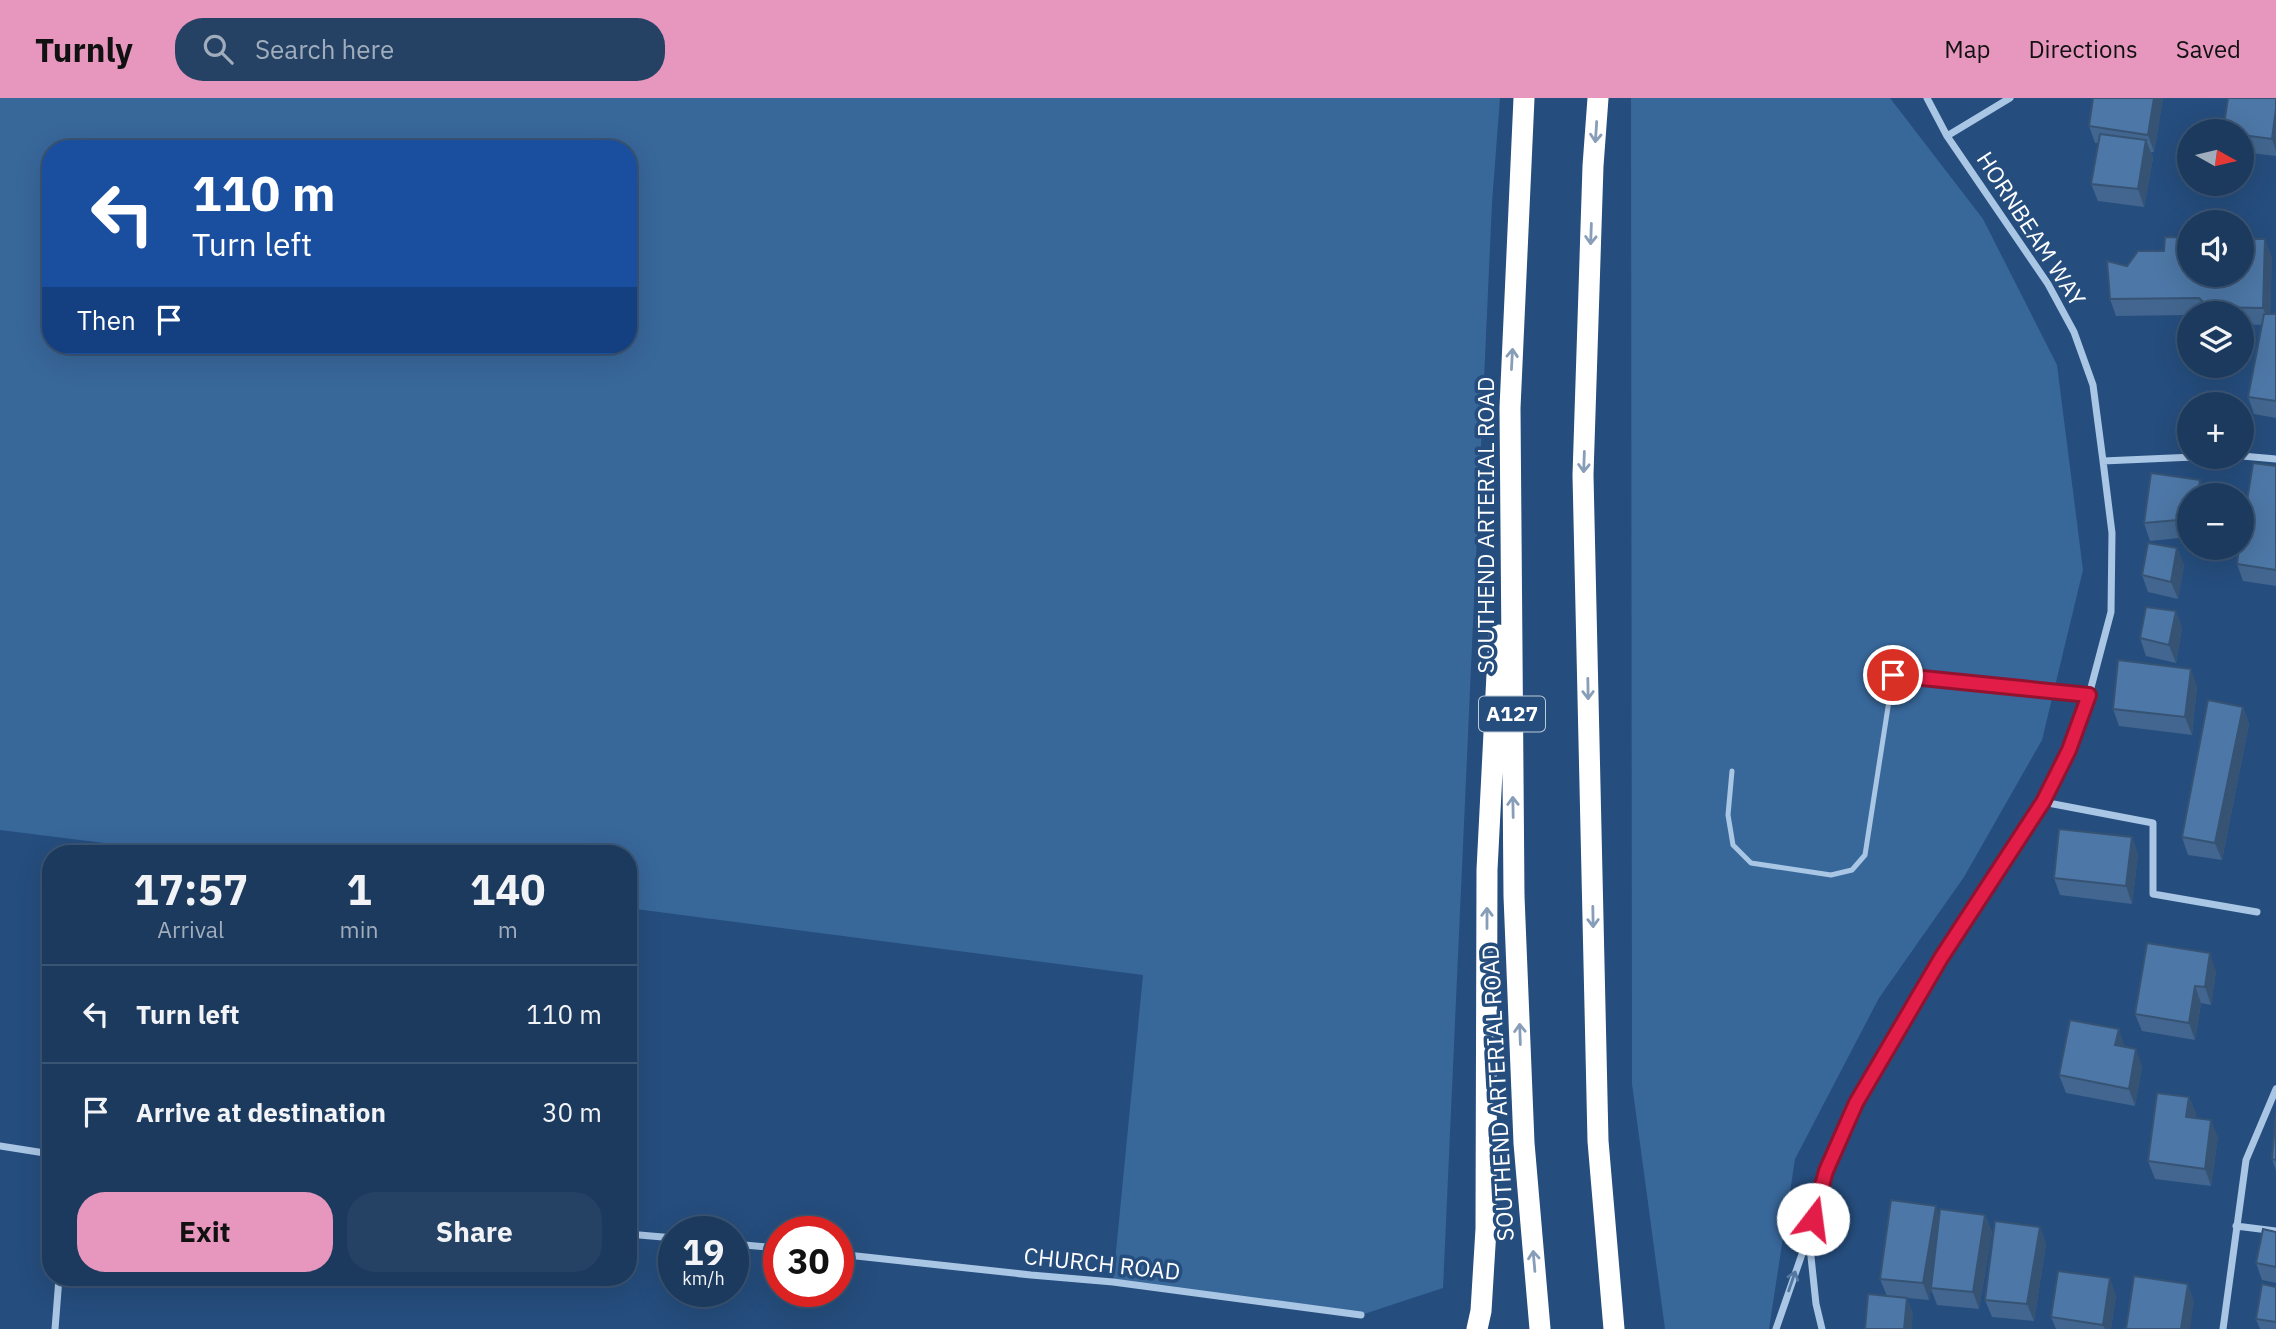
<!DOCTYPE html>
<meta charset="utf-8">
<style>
:root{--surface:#1c3a5e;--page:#254164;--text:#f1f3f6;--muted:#a0adbc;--line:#3a5473;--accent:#e797bd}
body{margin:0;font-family:"IBM Plex Sans",sans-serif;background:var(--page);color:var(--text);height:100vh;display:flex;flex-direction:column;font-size:26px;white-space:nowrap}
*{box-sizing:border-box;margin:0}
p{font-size:23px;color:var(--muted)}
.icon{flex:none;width:38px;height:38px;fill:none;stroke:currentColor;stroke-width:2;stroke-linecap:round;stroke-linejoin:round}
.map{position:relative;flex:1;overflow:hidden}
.details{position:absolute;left:42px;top:747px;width:595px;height:441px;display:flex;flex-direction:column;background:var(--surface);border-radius:28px;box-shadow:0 7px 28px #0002,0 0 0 2px var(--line)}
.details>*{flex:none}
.hud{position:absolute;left:42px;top:42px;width:595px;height:214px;border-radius:28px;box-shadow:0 7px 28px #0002,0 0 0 2px var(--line);background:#1a4fa0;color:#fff;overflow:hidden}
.needle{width:46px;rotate:98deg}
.controls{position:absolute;left:2177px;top:21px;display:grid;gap:14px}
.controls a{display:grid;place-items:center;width:77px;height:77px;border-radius:50%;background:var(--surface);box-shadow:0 7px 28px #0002,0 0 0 2px var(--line);font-size:35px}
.speed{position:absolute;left:658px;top:1118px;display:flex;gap:14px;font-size:35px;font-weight:700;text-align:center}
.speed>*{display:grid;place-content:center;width:91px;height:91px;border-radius:50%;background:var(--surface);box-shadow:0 7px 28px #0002,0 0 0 2px var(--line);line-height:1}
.speed small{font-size:18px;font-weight:400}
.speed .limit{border:10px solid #d22;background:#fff;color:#111}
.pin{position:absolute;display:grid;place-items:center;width:60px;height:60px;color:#fff;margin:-30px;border:4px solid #fff;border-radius:50%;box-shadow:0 2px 7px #0007}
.me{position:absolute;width:77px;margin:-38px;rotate:15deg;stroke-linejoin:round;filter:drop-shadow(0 0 5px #0008)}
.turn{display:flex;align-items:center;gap:24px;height:147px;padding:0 35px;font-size:32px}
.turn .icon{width:91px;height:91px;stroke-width:2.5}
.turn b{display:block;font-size:49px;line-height:60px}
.then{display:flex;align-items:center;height:66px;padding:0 35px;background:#0003;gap:14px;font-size:26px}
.eta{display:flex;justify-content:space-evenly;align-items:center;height:119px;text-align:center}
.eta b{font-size:42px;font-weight:700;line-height:49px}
.cta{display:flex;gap:14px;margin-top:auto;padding:14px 35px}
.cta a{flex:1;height:80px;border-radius:28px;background:var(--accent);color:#111;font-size:28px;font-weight:700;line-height:80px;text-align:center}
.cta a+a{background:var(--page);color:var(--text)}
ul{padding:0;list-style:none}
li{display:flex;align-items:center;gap:21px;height:98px;padding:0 35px;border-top:2px solid var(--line)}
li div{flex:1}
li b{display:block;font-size:26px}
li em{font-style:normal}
header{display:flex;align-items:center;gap:42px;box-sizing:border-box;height:98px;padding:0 35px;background:var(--accent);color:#111}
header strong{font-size:33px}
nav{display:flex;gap:38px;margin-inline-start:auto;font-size:24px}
.search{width:490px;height:63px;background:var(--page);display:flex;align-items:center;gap:18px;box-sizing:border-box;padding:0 24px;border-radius:28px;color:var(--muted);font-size:26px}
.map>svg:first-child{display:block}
.green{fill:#38679a;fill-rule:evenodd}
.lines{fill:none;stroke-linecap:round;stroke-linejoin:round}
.lane{stroke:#a9c6e5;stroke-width:5}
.street{stroke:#a9c6e5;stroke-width:7}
.highway{stroke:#fff;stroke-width:21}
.wall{fill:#42668f}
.shaded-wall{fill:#365374}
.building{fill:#4d77a6;stroke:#365374;stroke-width:2}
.oneway{stroke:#879db8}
.oneway2{stroke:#5377a1}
.route-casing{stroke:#92132f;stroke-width:18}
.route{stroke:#e11d48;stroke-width:12}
.labels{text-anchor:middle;stroke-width:7;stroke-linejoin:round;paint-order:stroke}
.shield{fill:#254d7d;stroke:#becad8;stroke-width:2}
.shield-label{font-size:21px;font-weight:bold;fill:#fff}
.street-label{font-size:23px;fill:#fff;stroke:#254d7d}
</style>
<header>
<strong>Turnly</strong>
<div class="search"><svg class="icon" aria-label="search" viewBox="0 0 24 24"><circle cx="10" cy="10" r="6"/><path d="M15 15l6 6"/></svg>Search here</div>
<nav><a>Map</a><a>Directions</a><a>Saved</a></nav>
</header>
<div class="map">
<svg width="2276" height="1231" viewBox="0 0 2276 1231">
<rect width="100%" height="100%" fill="#254d7d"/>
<path class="green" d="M0 0H1500L1492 105 1443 1190 1361 1217 1113 1184 1143 877 628 810V756H192L0 732ZM51 51H628V247H51Z
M1631 0H1890L1983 121 2057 267 2083 472 2042 642 1964 779 1879 900 1795 1061 1769 1231H1665L1632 986Z"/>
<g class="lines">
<path class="lane" d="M1732 673 1728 717 1733 747 1751 765 1831 777 1852 772 1865 757 1893 577 2089 597"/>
<path class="street" d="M1947 38 2010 0
M2242 358 2276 361
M2103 363 2194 359
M2043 704 2153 725V796L2257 814
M0 1048 51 1056
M2236 1128 2276 1133
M628 1136 674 1140
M1809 1140 1816 1206 1822 1231
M733 1146 779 1150
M838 1156 1031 1177 1113 1184 1361 1217
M55 1231 59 1180
M1776 1231 1809 1136 1826 1073 1841 1035 1876 969 1941 861 2043 704 2069 652 2089 597 2111 514 2112 435 2103 363 2093 287 2074 234 2048 186 1947 38 1927 0
M2223 1231 2246 1062 2276 991"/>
<path class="highway" d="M1524 0 1510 310 1514 798 1524 1045 1540 1231
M1598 0 1593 68 1583 377 1598 1043 1614 1231
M1477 1231 1481 1213 1486 1131 1487 772 1499 537"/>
</g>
<path class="wall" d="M2163 0 2154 54H2151L2153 60 2144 109 2098 103 2091 86 2099 45H2095L2089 28Z
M2276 0V58L2242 54V33Z
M2272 159 2270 216H2276V320L2254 316 2248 299 2262 227 2242 226V215H2189V217L2116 218 2110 201 2127 168Z
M2276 368V488L2243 483 2237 466Z
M2189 397V439L2150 443 2144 425Z
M2177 450 2184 467 2178 501 2148 494 2142 477Z
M2176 513 2182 530 2176 565 2146 558 2140 540Z
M2197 588 2192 637 2119 628 2113 611Z
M2243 609 2249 626 2222 762 2188 757 2182 739Z
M2132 739 2138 757 2132 806 2060 797 2054 780Z
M2216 873 2211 907 2201 905 2195 942 2142 933 2135 916Z
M2125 949 2142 969 2135 1008 2066 995 2059 977Z
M2189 999 2196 1016 2195 1020 2218 1039 2211 1088 2155 1081 2148 1063Z
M2276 1015V1073L2272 1061Z
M1985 1117 1992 1134 1979 1211 1937 1207 1931 1191 1929 1202 1907 1200 1913 1217 1887 1198 1880 1181 1939 1118Z
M2040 1129 2046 1146 2034 1223 1992 1219 1985 1202Z
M2276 1134V1185L2262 1182 2256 1165Z
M2276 1189V1231H2260L2256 1221Z
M2116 1197 2111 1231H2056L2051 1219Z"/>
<path class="shaded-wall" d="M2154 0H2163L2154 54 2148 37Z
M2276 11V53L2272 41Z
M2146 42 2153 60 2144 109 2138 91Z
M2265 141 2272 159 2270 227 2263 210Z
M2200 382 2205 397H2198Z
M2177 450 2184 467 2178 501 2171 484Z
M2176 513 2182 530 2176 565 2169 547Z
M2191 571 2197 588 2192 637 2185 619Z
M2243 609 2249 626 2222 762 2215 745Z
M2132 739 2138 757 2132 806 2126 788Z
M2210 855 2216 873 2211 907 2205 889Z
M2195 888 2201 905 2195 942 2189 925Z
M2119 931 2125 949 2121 965 2115 947Z
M2136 951 2142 969 2135 1008 2129 991Z
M2189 999 2196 1016 2193 1036 2186 1019Z
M2211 1022 2218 1039 2211 1088 2205 1071Z
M1936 1108 1942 1125 1929 1202 1923 1185Z
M1985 1117 1992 1134 1979 1211 1973 1194Z
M2040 1129 2046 1146 2034 1223 2027 1206Z
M2110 1180 2116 1197 2111 1231H2105L2103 1227Z
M2188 1186 2194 1204 2190 1231H2181Z
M1907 1200 1913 1217 1912 1231H1904Z"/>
<path class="building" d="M2093 0H2154L2148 37 2089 28Z
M2228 0H2276V11L2272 41 2242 37V33H2223Z
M2100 36 2146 42 2138 91 2091 86Z
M2165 139 2189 140V177H2242V141H2265L2263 210 2208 209 2199 200 2110 201 2107 163 2127 168 2138 153H2164Z
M2264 216H2276V303L2248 299Z
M2253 365 2276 368V472L2237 466 2239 450H2242V435Z
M2151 375 2200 382 2198 397H2189V421L2144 425Z
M2148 445 2177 450 2171 484 2142 477Z
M2146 509 2176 513 2169 547 2140 540Z
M2118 562 2191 571 2185 619 2113 611Z
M2208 602 2243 609 2215 745 2182 739Z
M2059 731 2132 739 2126 788 2054 780Z
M2147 845 2210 855 2205 889 2195 888 2189 925 2135 916Z
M2070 922 2119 931 2115 947 2136 951 2129 991 2059 977Z
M2157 995 2189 999 2186 1019 2211 1022 2205 1071 2148 1063Z
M2276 1015V1062L2272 1061Z
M1891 1102 1936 1108 1923 1185 1880 1181Z
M1940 1111 1985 1117 1973 1194 1931 1190Z
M1995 1123 2040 1129 2027 1206 1985 1202Z
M2263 1131 2276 1134V1169L2256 1165Z
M2058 1173 2110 1180 2103 1227 2051 1219Z
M2134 1178 2188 1186 2181 1231H2126Z
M2262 1186 2276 1189V1224L2256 1221Z
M1868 1196 1907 1200 1904 1231H1865Z"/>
<defs><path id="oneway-shaft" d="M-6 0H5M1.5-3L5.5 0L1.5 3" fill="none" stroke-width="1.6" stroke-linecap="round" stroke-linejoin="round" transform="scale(1.75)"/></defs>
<g class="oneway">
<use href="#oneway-shaft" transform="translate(1596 34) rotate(94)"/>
<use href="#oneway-shaft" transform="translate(1591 136) rotate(92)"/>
<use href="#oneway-shaft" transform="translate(1512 261) rotate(-87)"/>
<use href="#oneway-shaft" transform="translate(1584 364) rotate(92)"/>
<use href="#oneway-shaft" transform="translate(1588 591) rotate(89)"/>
<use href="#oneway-shaft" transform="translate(1513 709) rotate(-91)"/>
<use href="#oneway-shaft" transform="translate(1593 819) rotate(89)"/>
<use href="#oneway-shaft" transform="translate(1487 820) rotate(-90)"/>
<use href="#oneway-shaft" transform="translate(1520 936) rotate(-92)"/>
<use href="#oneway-shaft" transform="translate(1534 1163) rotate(-95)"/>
</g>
<use class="oneway2" href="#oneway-shaft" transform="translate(1792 1183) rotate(-71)"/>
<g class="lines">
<g class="route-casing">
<path id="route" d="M1813 1121 1826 1073 1856 1005 1941 860 2043 704 2069 652 2089 597 1893 577"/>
</g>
<use href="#route" class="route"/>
</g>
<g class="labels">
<rect class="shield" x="1479" y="598.5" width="66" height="35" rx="5"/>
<g class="shield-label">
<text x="1512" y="623">A127</text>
</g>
<g class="street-label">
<text transform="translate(2031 131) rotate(57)" y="8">HORNBEAM WAY</text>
<text transform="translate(1486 427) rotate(-90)" y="8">SOUTHEND ARTERIAL ROAD</text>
<text transform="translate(1498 995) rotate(-93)" y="8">SOUTHEND ARTERIAL ROAD</text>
<text transform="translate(1102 1166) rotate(6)" y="8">CHURCH ROAD</text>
</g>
</g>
</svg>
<div class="controls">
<a><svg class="needle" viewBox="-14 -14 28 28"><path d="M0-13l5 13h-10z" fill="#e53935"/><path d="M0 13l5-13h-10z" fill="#a0adbc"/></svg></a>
<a><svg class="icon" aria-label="sound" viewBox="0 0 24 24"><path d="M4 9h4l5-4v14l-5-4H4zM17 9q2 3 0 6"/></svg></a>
<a><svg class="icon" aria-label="layers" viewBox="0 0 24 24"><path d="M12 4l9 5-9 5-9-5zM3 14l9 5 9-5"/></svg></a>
<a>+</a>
<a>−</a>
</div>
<div class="speed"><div>19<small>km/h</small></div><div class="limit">30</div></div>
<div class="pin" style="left:1893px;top:577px;background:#d93025"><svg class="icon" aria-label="arrive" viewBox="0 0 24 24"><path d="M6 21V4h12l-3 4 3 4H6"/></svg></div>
<svg class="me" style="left:1813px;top:1121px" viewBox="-20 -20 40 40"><circle r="19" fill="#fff"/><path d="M0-13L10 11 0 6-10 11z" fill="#e11d48"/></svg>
<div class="hud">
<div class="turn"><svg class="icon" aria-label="left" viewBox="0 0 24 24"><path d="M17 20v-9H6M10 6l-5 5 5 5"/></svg><div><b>110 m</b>Turn left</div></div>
<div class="then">Then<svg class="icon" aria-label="arrive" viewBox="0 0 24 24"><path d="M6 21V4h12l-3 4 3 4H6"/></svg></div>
</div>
<section class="details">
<div class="eta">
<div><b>17:57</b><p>Arrival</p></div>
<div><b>1</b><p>min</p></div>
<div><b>140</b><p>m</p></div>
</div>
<ul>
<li><svg class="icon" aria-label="left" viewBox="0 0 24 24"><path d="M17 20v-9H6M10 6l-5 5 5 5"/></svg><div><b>Turn left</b></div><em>110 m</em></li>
<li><svg class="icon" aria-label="arrive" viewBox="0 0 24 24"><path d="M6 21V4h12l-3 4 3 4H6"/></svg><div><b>Arrive at destination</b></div><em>30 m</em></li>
</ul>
<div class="cta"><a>Exit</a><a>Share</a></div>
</section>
</div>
